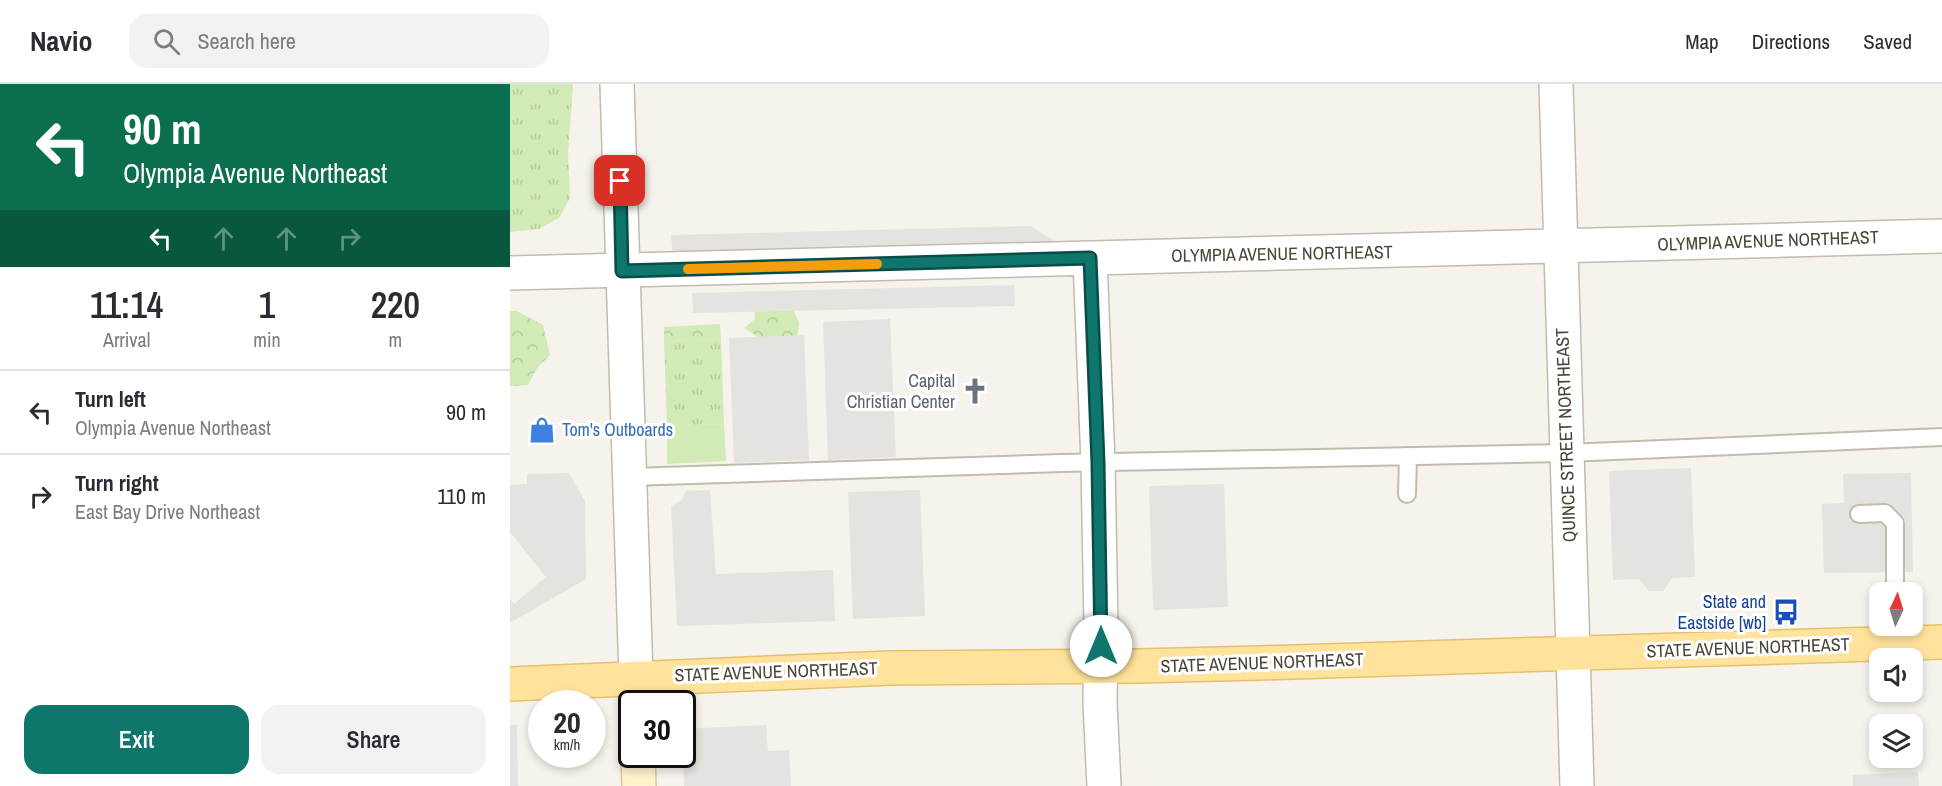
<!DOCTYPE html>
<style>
:root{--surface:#fff;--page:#f2f2f3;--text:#2b2b33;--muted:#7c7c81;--line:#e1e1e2;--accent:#0f766e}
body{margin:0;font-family:"Archivo Narrow",sans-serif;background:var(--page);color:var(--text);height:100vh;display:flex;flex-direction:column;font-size:22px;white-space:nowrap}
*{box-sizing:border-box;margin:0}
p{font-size:20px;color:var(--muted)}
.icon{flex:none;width:33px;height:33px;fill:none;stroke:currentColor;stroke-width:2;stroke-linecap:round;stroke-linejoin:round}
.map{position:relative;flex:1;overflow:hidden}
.panel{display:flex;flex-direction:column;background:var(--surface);width:510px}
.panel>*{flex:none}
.top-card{background:#0b6e4f;color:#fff;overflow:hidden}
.needle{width:39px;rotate:4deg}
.fabs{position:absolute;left:1359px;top:498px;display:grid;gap:12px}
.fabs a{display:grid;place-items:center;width:54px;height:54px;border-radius:12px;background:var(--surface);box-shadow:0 3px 9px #0003;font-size:30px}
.speed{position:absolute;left:18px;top:606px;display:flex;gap:12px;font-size:30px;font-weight:700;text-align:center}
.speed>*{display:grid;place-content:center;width:78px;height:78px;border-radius:50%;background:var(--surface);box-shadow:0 3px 9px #0003;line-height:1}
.speed small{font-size:15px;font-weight:400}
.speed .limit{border:3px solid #111;border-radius:9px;background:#fff;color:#111}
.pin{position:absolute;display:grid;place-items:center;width:51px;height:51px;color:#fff;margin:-26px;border-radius:12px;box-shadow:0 3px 9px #0006}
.me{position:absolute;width:66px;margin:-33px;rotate:0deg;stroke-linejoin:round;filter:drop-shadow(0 0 4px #0008)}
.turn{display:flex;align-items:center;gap:21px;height:126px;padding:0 24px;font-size:27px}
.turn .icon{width:78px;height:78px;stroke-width:2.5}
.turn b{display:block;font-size:42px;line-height:51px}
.lanes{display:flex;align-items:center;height:57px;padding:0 24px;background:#0003;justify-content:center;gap:30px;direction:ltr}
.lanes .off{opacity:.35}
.eta{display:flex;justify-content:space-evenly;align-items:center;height:102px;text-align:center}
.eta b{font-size:36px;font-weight:600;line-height:42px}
.button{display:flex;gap:12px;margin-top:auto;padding:12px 24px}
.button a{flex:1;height:69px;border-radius:18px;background:var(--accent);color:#fff;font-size:24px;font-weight:600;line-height:69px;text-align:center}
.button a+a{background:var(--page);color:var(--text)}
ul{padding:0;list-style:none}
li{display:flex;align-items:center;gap:18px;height:84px;padding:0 24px;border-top:2px solid var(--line)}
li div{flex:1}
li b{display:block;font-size:22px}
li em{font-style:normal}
header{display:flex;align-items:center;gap:36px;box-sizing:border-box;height:84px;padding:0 30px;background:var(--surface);border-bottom:2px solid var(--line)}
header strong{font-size:28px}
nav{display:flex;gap:33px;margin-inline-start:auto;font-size:21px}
.search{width:420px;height:54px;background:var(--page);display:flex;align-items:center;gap:15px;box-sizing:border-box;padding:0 21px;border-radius:18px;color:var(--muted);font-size:22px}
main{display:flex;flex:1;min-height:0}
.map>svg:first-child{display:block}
.forest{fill:url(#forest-crowns)}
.park{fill:url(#park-tufts)}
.garden{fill:#d2eab5}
.parking{fill:#e5e3e0}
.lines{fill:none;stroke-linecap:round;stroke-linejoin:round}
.service-casing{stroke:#c2bbae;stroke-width:20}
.minor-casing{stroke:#c2bbae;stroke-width:36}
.tertiary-casing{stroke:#c2bbae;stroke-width:36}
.secondary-casing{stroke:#d6c79b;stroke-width:36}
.primary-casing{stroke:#e6c16a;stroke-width:36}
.service{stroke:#fff;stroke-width:16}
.minor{stroke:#fff;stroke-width:33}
.tertiary{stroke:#fff;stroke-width:33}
.secondary{stroke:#fff3cd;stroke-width:33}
.primary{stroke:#ffe39c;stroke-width:33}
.route-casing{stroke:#0a4d48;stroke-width:15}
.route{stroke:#0f766e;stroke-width:10}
.slow{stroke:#f59e0b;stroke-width:10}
.labels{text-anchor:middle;stroke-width:6;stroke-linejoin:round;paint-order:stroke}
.street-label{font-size:18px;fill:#4b4439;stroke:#fff}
.worship-label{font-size:18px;fill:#5b616d;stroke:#fff;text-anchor:end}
.shop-label{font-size:18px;fill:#366cbe;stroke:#fff;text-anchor:start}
.transit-label{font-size:18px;fill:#164399;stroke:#fff;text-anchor:end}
</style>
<header>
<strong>Navio</strong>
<div class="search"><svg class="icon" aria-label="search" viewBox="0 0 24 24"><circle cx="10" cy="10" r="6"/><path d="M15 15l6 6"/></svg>Search here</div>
<nav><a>Map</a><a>Directions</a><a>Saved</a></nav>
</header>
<main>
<section class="panel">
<div class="top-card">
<div class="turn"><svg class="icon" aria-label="left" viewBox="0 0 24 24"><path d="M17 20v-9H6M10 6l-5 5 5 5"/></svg><div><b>90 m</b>Olympia Avenue Northeast</div></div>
<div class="lanes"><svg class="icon" aria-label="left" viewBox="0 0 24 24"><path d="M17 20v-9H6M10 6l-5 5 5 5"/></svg><svg class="icon off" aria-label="ahead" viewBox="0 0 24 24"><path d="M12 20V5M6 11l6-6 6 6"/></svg><svg class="icon off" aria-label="ahead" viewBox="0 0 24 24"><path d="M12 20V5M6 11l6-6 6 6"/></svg><svg class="icon off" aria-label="right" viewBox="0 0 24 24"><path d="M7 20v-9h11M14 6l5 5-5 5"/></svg></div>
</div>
<div class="eta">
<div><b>11:14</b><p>Arrival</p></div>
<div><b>1</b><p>min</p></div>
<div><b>220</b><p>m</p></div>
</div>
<ul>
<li><svg class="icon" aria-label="left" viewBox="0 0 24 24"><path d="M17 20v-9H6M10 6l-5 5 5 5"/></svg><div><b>Turn left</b><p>Olympia Avenue Northeast</p></div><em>90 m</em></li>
<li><svg class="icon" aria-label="right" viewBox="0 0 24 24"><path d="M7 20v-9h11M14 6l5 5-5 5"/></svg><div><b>Turn right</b><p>East Bay Drive Northeast</p></div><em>110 m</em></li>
</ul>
<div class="button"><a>Exit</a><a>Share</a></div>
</section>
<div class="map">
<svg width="1432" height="702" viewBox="0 0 1432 702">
<defs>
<pattern id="forest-crowns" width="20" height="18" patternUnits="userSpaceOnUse" patternTransform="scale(1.5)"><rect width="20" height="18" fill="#d2eab5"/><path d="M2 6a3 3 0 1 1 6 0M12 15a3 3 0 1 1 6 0" fill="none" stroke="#b6ca9c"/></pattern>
<pattern id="park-tufts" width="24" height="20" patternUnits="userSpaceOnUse" patternTransform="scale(1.5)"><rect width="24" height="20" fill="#d2eab5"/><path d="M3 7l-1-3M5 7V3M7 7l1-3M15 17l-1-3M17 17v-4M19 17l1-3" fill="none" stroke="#b6ca9c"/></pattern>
</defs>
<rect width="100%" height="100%" fill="#f6f3ec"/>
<path class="forest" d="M281 219 289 240 287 256 263 262 234 244 245 235 244 221Z
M0 227H7L33 241 40 271 27 284 18 301 0 302Z
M210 240 211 255 154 257V243Z"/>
<path class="park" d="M0 0H63L58 69 60 114 49 134 29 145 0 148Z
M211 255 214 340 157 342 154 257Z"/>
<path class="garden" d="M214 340 216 377 157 380V342Z"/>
<path class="parking" d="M520 142 550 160 163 172 161 151Z
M504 201 505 222 183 229 182 209Z
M380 235 386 373 318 376 313 238Z
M294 251 299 376 224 379 219 254Z
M1181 384 1185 493 1162 494 1153 507H1139L1129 495 1103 496 1099 387Z
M59 389 75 417 76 495 0 539V515L4 520 36 493 0 448V401L17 400V390Z
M1401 389 1403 488 1314 489 1312 420 1334 419 1333 390Z
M714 400 718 523 643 526 639 402Z
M200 406 206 490 323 486 325 537 167 542 161 422 172 416 176 407Z
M410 406 415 532 343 535 338 408Z
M0 641H7L8 702H0Z
M256 641 258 667 279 666 281 702H174L173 645Z
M1408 688 1409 702H1343V691Z"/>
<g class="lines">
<g class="service-casing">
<path id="service" d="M119 393 552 379 1057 369 1432 353
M897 410 898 372
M1349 430 1375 429 1385 439V508"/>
</g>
<g class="minor-casing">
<path id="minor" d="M1046 0 1067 702
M580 175 588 379 591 542 590 619 594 702
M0 189 1432 152"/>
</g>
<g class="tertiary-casing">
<path id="tertiary" d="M107 0 126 593"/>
</g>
<g class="secondary-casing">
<path id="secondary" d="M126 593V620
M128 670 129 702"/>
</g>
<g class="primary-casing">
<path id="primary" d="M0 600 380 584 628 582 749 579 1432 558"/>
</g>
<use href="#service" class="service"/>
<use href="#minor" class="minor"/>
<use href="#tertiary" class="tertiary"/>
<use href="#secondary" class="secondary"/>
<use href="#primary" class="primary"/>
</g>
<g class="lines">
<g class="route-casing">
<path id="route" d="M110 97 112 187 580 174 588 379 591 562"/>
</g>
<use href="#route" class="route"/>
<path class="slow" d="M178 185 367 180"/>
</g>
<defs>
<g id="church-bare" transform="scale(2.07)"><path d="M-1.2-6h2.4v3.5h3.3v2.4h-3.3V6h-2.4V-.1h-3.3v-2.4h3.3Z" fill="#6b7280" stroke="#fff" stroke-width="2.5" paint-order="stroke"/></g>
<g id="shop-bare" transform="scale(2.07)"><path d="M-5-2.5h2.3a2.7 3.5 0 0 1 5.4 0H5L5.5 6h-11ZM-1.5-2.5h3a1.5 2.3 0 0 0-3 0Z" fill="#3f7fe0" stroke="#fff" stroke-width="2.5" paint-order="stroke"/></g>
<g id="bus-bare" transform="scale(2.07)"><path d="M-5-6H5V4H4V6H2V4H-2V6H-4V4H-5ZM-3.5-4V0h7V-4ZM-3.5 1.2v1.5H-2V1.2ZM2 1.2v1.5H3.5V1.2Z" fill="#1a4fb4" stroke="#fff" stroke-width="2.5" paint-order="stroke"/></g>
</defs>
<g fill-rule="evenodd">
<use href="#church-bare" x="465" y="307"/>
<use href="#shop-bare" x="32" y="346"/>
<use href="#bus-bare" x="1276" y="528"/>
</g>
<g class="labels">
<g class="street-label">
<text transform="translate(1258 157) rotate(-2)" y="6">OLYMPIA AVENUE NORTHEAST</text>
<text transform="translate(772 170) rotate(-1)" y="6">OLYMPIA AVENUE NORTHEAST</text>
<text transform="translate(1056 351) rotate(-92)" y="6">QUINCE STREET NORTHEAST</text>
<text transform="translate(1238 564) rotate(-2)" y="6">STATE AVENUE NORTHEAST</text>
<text transform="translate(752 579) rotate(-2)" y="6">STATE AVENUE NORTHEAST</text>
<text transform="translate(266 588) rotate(-2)" y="6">STATE AVENUE NORTHEAST</text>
</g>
<g class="worship-label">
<text x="445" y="303">Capital<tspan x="445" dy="21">Christian Center</tspan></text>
</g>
<g class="shop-label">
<text x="52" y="352">Tom's Outboards</text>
</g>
<g class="transit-label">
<text x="1256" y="524">State and<tspan x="1256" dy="21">Eastside [wb]</tspan></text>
</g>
</g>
</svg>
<div class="fabs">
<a><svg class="needle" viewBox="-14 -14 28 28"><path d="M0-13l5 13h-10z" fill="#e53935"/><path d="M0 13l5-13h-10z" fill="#7c7c81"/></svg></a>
<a><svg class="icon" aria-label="sound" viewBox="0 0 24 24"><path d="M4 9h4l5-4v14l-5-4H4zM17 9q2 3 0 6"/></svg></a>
<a><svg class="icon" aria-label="layers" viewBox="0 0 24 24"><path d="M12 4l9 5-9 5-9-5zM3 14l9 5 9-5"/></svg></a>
</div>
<div class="speed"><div>20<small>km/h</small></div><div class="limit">30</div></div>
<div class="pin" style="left:110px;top:97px;background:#d93025"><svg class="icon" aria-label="arrive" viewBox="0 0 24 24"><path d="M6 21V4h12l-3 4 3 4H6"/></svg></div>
<svg class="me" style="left:591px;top:562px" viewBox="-20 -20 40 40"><circle r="19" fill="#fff"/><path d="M0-13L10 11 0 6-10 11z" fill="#0f766e"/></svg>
</div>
</main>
